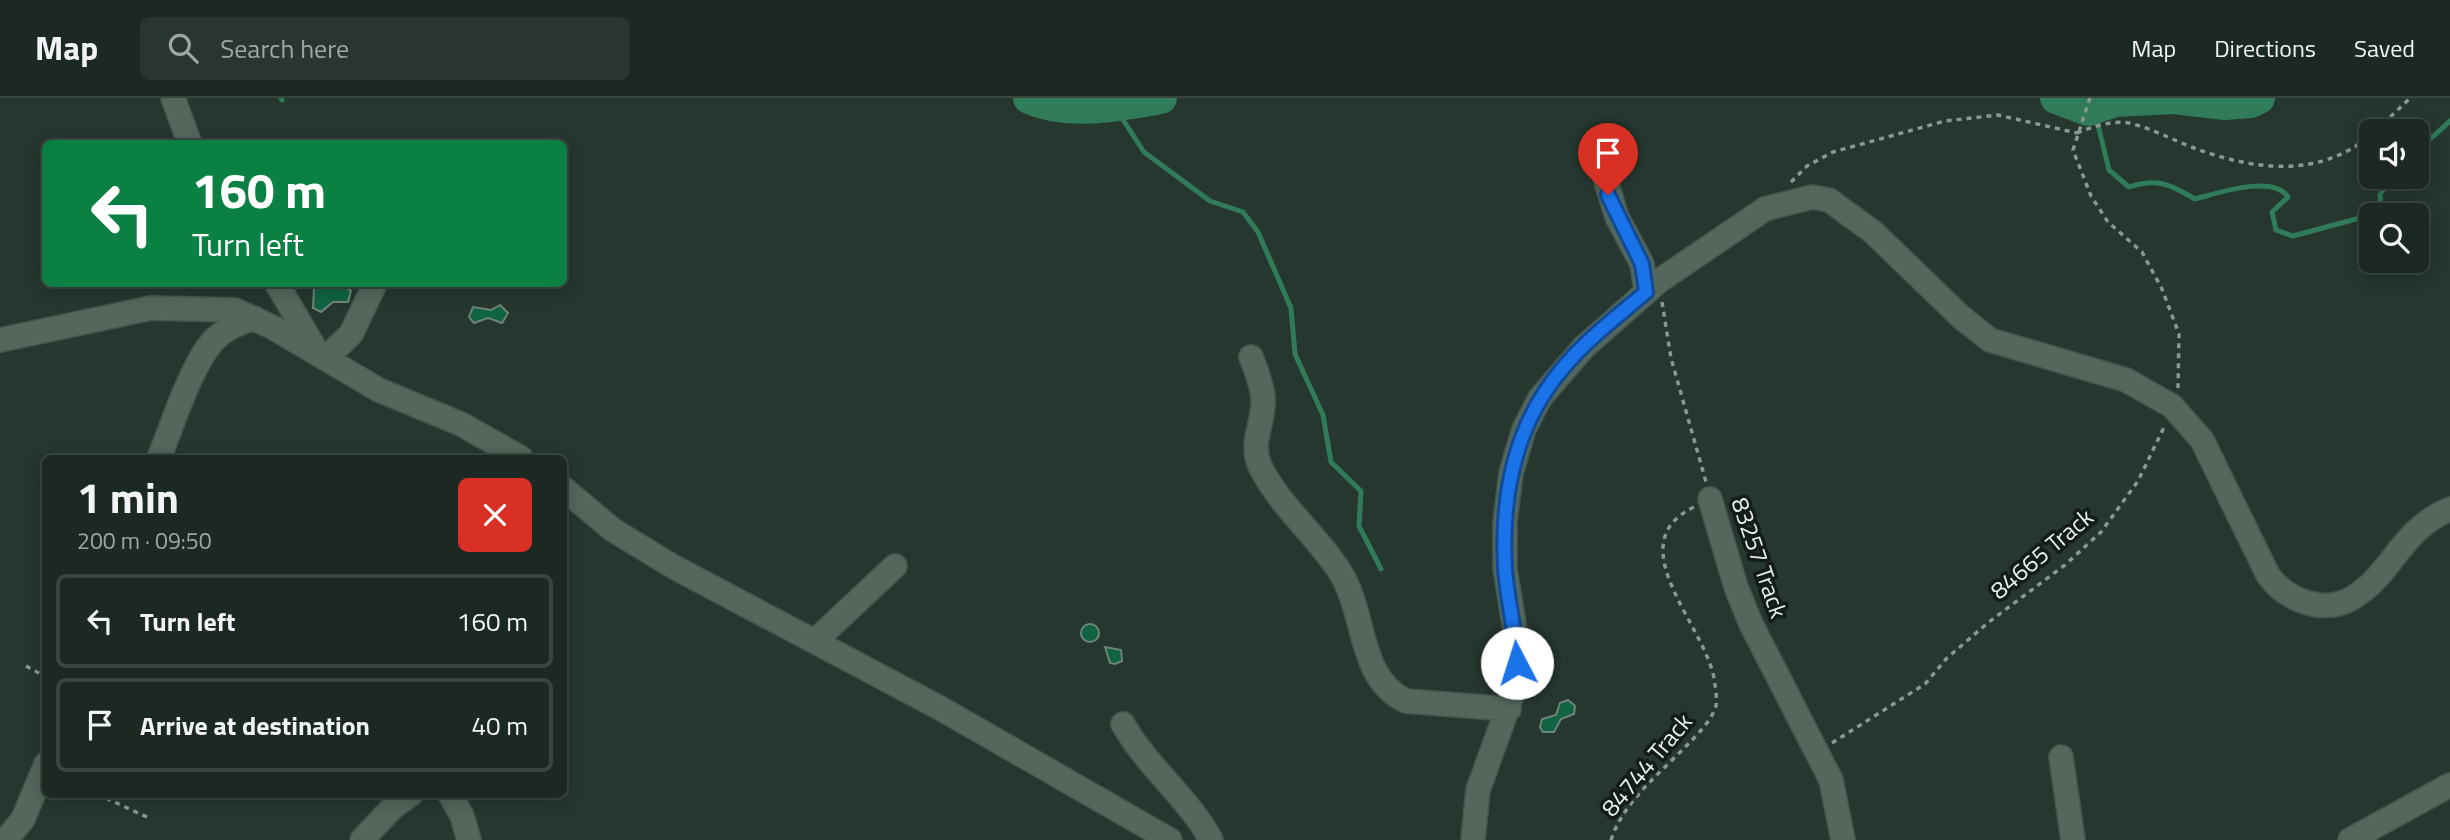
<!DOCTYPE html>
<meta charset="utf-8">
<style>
:root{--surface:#1c2922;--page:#29352f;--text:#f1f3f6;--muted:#a0a6a5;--line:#3a4540}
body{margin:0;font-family:"Titillium Web",sans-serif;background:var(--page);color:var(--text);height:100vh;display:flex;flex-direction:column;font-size:26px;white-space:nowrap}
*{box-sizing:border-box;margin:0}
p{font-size:23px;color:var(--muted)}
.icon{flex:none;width:38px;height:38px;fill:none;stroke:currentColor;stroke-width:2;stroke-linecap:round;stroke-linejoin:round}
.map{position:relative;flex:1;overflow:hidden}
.panel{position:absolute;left:42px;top:357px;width:525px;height:343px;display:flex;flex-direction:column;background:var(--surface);border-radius:10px;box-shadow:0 4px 18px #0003,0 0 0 2px var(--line)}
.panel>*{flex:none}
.banner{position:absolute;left:42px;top:42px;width:525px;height:147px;border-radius:10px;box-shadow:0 4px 18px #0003,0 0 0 2px var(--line);background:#0b8043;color:#fff;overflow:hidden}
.fabs{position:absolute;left:2359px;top:21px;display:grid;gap:14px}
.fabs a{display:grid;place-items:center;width:70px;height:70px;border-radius:10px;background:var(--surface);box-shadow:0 4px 18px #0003,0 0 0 2px var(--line);font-size:35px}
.pin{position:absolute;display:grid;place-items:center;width:60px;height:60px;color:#fff;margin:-72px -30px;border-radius:50% 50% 50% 0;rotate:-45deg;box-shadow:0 0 7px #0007}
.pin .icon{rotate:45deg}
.me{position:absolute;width:77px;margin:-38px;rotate:355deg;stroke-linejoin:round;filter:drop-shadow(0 0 5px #0008)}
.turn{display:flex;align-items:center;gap:24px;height:147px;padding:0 35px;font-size:32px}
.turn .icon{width:91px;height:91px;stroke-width:2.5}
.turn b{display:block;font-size:49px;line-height:60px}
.round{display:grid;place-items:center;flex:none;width:74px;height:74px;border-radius:10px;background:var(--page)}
.overview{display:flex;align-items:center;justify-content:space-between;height:119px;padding:0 35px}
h1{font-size:42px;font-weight:700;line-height:52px}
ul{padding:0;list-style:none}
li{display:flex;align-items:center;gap:21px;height:94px;margin:0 14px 10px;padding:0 21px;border:4px solid var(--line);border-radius:10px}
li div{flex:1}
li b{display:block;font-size:26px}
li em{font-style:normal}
header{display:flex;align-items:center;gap:42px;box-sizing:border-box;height:98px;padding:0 35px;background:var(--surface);border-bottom:2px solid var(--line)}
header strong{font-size:33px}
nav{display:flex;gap:38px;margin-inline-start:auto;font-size:24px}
.search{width:490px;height:63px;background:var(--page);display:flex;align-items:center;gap:18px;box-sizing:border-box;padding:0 24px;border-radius:10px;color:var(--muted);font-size:26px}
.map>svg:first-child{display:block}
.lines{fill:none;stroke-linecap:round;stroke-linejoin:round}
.stream{stroke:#307b5a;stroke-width:5}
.river{stroke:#307b5a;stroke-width:32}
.building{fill:#106343;stroke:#6f8479;stroke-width:2}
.minor-casing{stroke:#45554d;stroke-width:26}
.path{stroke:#8a9891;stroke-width:3.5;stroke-dasharray:5 5;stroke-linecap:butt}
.minor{stroke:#53675c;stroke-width:23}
.route-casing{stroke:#114b97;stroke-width:18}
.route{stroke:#1a73e8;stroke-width:12}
.labels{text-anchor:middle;stroke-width:7;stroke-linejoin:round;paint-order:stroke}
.street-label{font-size:24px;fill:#e4f0e9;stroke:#141c18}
</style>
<header>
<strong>Map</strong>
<div class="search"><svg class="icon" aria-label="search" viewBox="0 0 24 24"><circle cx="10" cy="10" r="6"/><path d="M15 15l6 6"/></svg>Search here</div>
<nav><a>Map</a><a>Directions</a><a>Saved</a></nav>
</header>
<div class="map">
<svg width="2450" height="742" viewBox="0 0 2450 742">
<rect width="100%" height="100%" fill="#25372e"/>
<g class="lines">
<path class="stream" d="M281 0 282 2
M1114 8 1144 54 1210 103 1243 114 1258 134 1291 210 1295 256 1323 317 1331 364 1361 393 1359 428 1381 471
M2088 12 2098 27 2109 72 2129 89C2157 80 2170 86 2195 101 2218 95 2273 76 2288 99L2272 114 2276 132 2293 138 2371 117 2381 110 2380 96 2394 79
M2417 53 2450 23"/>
<path class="river" d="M1029 0C1069 18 1120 7 1161 0
M2056 0 2088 12 2115 3 2174 0 2225 6 2251 4 2259 0"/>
</g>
<path class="building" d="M344 188 351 193 348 204H333L321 214 313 210 314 190Z
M500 207 508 215 502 225 488 220 474 225 469 219 473 209 491 212Z
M1081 535a9 9 0 1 1 18 0a9 9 0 1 1-18 0Z
M1105 549 1121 552 1122 563 1115 566 1110 565Z
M1568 602 1575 608 1574 616 1561 621 1554 634H1543L1540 629 1542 621 1556 617 1560 605Z"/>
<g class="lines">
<g class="minor-casing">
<path id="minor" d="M173 0 190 46
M1599 61 1617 119 1642 166 1646 194
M277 186 317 254
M0 242 151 210 235 212 272 229 379 292 461 326 521 360
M1251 259C1256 272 1262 286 1263 300 1265 323 1249 345 1260 368 1280 410 1320 439 1343 479 1366 520 1359 581 1406 603L1509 611
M326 260 351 236 375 186
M159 360C172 328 192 264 215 241 226 230 240 225 254 220
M564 391 613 432 674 469 940 610 1170 742
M1710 401 1736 489 1751 526 1831 682 1843 742
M815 543 895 468
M1123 626C1147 669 1188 699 1211 742
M2061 659 2073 742
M450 696 462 718 469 742
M6 742 23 721 46 666
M362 742 392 710 411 696
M1473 742 1478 692 1517 584 1516 539 1505 470V424L1511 375 1524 331 1540 300 1584 249 1659 183 1765 111 1812 99 1829 102 1873 134 1961 219 1990 242 2126 282 2172 308 2202 342 2268 477C2286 502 2324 518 2354 499 2393 475 2400 432 2450 411
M2350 742 2450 687"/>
</g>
<path class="path" d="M2090 0 2073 52 2091 98 2108 124 2142 154 2162 191 2179 236 2178 290
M2376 33 2410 0
M2077 35C2092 29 2112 22 2129 25 2151 30 2173 42 2194 50 2253 72 2319 81 2371 37
M1791 84 1807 68 1833 54 1945 23 1998 17 2077 35
M1662 204 1671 260 1706 384
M26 568 46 579
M1832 645 1925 586 1947 560 1989 524 2065 467 2101 434 2138 383 2165 327
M97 696 147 719
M1611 742C1624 702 1663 673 1691 643 1700 634 1712 621 1716 608 1717 603 1716 593 1715 587 1711 532 1615 447 1694 409"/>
<use href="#minor" class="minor"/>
</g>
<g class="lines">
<g class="route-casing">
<path id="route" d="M1517 565C1516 533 1507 502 1505 470 1501 398 1515 326 1563 270 1587 241 1618 218 1646 194L1642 166 1608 97"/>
</g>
<use href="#route" class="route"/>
</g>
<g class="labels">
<g class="street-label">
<text transform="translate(2042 456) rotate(-40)" y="8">84665 Track</text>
<text transform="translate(1759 460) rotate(71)" y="8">83257 Track</text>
<text transform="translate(1647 667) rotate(-50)" y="8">84744 Track</text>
</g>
</g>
</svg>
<div class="fabs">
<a><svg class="icon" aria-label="sound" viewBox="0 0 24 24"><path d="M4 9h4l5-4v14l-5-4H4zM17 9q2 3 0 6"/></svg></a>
<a><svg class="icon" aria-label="search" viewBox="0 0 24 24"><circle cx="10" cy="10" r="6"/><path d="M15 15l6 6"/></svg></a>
</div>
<div class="pin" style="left:1608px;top:97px;background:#d93025"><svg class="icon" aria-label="arrive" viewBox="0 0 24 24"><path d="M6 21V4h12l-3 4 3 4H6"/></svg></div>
<svg class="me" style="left:1517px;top:565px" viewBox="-20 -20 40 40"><circle r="19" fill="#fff"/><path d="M0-13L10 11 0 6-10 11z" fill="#1a73e8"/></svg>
<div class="banner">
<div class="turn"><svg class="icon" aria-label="left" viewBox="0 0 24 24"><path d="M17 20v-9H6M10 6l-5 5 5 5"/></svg><div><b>160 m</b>Turn left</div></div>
</div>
<section class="panel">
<div class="overview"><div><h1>1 min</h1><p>200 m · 09:50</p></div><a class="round" style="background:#d93025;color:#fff"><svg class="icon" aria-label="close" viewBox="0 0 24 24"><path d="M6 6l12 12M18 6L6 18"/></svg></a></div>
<ul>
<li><svg class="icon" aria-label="left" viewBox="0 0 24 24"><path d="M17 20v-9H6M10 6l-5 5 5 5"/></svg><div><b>Turn left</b></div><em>160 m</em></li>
<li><svg class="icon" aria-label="arrive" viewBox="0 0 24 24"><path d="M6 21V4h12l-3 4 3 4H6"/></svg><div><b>Arrive at destination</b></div><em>40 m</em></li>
</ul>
</section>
</div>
